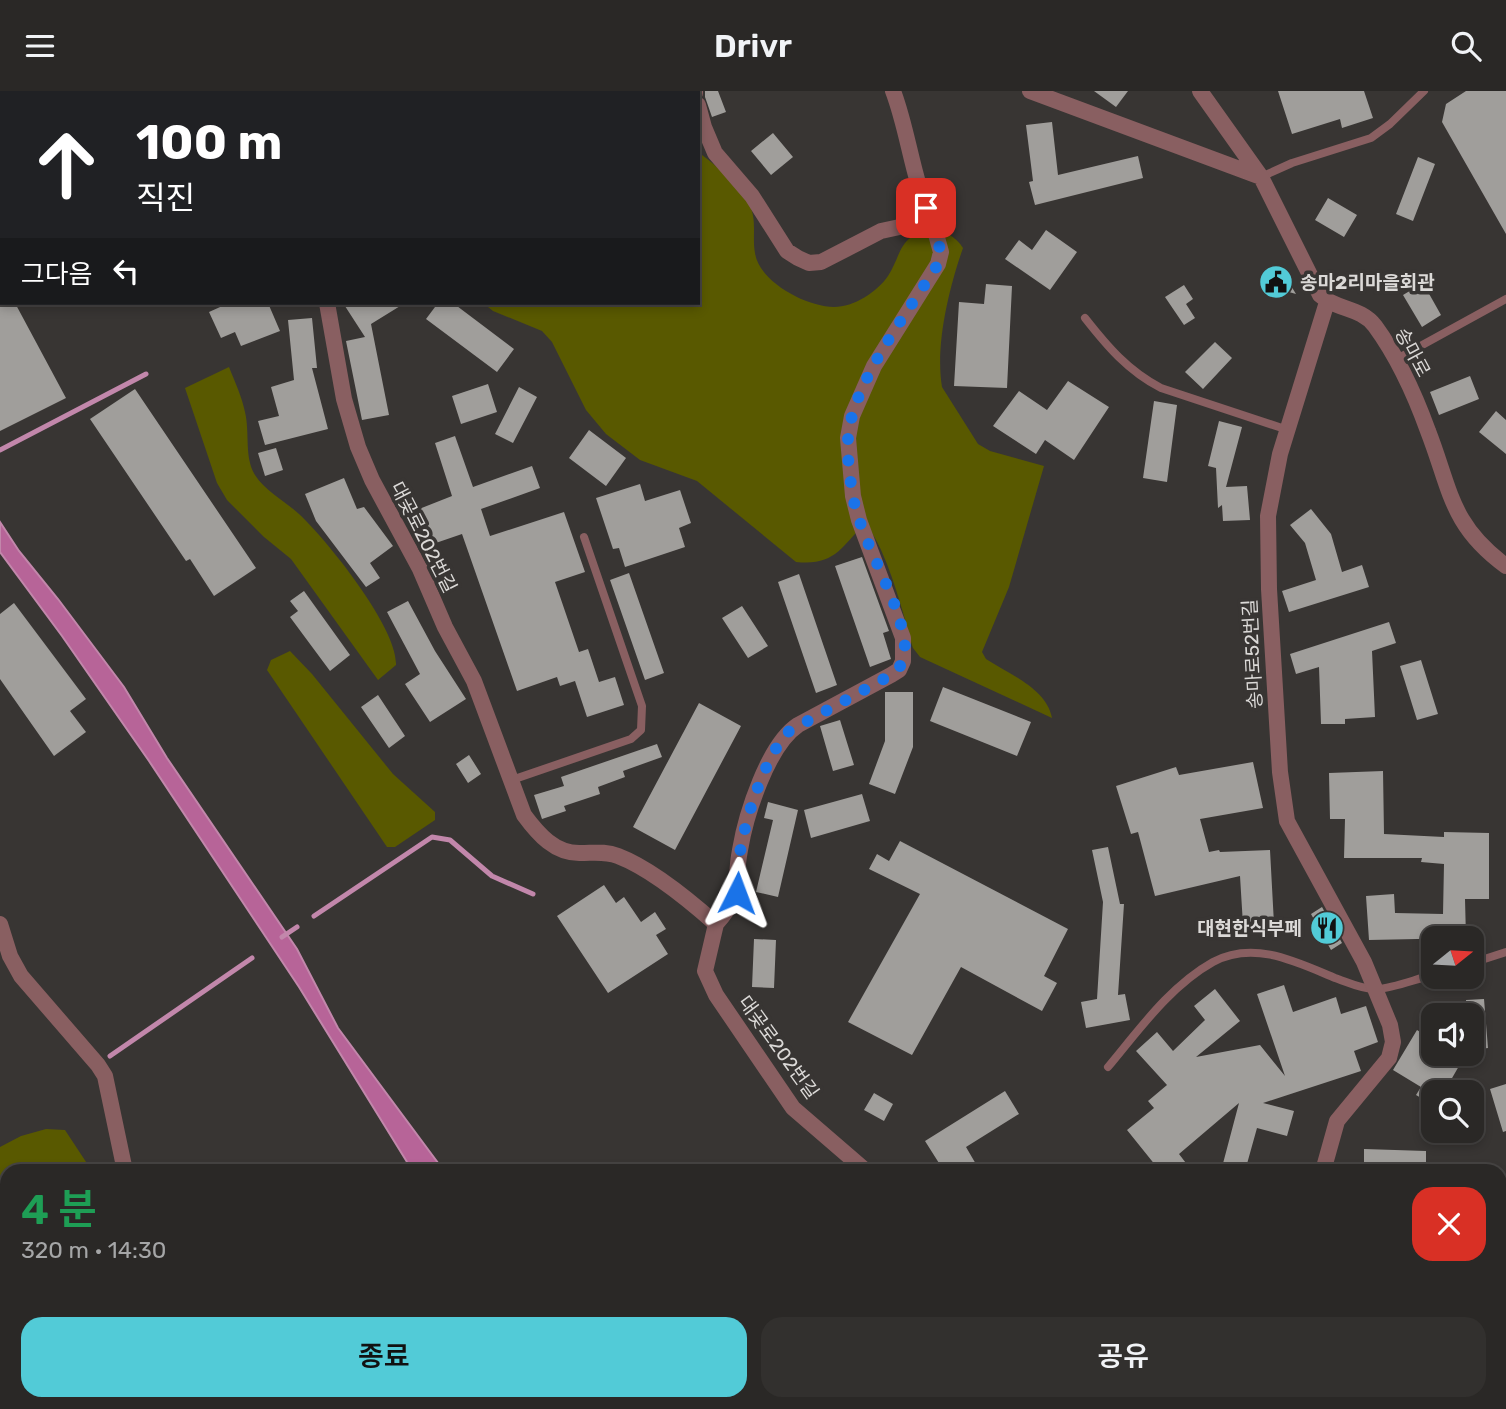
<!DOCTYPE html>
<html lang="ko">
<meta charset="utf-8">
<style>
:root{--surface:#2a2826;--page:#32302e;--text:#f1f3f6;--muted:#a5a6a7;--line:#464443;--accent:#52cbd7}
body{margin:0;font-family:Rubik,"Noto Sans KR",sans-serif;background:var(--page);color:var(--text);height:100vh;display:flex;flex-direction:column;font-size:26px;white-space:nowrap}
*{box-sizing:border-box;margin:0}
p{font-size:23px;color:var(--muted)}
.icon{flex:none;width:38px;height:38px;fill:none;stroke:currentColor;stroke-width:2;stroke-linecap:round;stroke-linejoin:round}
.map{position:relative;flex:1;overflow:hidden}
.panel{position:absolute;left:0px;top:1073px;width:1507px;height:247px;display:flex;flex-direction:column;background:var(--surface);border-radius:21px 21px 0 0;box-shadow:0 4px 10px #0003,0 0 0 2px var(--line)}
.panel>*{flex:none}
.banner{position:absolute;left:0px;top:0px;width:700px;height:214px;box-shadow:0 4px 10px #0003,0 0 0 2px var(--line);background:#202124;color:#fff;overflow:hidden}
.needle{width:46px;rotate:72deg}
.fabs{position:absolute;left:1421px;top:835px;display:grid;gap:14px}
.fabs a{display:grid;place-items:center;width:63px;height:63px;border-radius:14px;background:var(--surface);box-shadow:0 4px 10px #0003,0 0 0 2px var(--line);font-size:35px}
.pin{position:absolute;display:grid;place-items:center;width:60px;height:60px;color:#fff;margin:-30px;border-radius:14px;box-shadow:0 4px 10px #0006}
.me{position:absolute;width:77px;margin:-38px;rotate:3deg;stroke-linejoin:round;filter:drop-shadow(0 0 5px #0008)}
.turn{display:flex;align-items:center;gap:24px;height:147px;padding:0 21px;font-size:32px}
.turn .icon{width:91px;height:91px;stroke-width:2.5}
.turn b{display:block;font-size:49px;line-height:60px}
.then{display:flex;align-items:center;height:66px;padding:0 21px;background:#0003;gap:14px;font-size:26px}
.round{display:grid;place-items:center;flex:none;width:74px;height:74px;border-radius:21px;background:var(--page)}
.overview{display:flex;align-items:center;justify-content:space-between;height:119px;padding:0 21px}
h1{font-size:42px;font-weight:600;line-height:52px;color:#1e9e55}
.primary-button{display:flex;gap:14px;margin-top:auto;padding:14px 21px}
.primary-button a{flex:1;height:80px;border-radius:21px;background:var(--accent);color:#111;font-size:28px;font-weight:600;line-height:80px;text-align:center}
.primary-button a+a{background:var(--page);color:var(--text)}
header{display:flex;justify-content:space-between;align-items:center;height:91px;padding:0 21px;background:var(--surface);font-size:32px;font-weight:600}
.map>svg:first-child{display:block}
.green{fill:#595900}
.water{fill:#b76498;stroke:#c287ab;stroke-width:2}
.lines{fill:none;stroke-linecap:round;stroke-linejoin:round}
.stream{stroke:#c287ab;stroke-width:5}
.building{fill:#a09e9b}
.service{stroke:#895f61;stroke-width:8}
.minor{stroke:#895f61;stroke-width:16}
.route{stroke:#1a73e8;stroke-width:12;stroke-dasharray:0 21.6}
.labels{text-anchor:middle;stroke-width:7;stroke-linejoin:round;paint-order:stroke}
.poi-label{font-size:19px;font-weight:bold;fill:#dbd9d7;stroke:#383533;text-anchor:start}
.street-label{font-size:19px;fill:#dbd9d7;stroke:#383533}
</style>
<header><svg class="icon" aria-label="menu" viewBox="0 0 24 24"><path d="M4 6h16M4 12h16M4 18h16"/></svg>Drivr<svg class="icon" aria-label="search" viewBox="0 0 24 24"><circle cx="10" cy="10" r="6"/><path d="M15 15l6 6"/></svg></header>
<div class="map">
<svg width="1506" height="1318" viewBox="0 0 1506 1318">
<rect width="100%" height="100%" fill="#383533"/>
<path class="green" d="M698 61C716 74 739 95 750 115 757 130 752 146 755 162 759 191 807 216 834 216 854 216 877 201 888 185 895 175 898 161 905 152 923 131 950 137 963 157 949 197 935 254 942 296L978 353 990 360 1044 375 1009 496 982 561 986 568C1009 583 1047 598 1052 627L920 566 913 557C905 528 885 450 864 433 841 457 834 475 796 471L697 390 640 369 606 343 586 319 552 251 542 240 493 220 483 212H698Z
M229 276C235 291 242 306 245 321 250 342 244 366 255 384 266 401 285 410 299 423 327 449 398 537 396 574L378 589 291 468 264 446 227 409 217 392 185 297Z
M290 560 312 583 393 683 435 721V729L395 756H387L267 579 271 569Z
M46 1038 65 1039 92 1080H7V1312L181 1313 177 1318H0V1056L21 1045Z"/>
<path class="water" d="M0 431 19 460 58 508 124 596 167 667 297 858 338 937 444 1080H414L407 1071 299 896 149 670 62 545 0 461Z"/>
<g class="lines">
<path class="stream" d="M0 359 146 283
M314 825 432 746 450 749 492 785 533 803
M282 846 297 836
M110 965 252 867
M526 1318 533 1312"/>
</g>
<path class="building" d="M705 0H718L726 21 712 26 705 6Z
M1094 0H1128L1116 16Z
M1278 0H1364L1373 27 1342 37 1340 28 1292 43Z
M1466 0H1506V143L1442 31 1446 13Z
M1052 31 1058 84 1138 65 1143 87 1035 114 1029 91 1033 90 1026 34Z
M773 42 793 66 771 84 751 60Z
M1418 66 1435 73 1413 130 1396 123Z
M1328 107 1357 124 1344 146 1315 129Z
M1046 139 1077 161 1050 199 1005 168 1019 149 1032 159Z
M1279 175 1296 203 1267 195 1262 186Z
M1423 192 1441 224 1422 236 1403 204Z
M986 193 1012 195 1007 297 954 295 959 211 984 213Z
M1184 194 1193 208 1186 213 1195 227 1184 234 1165 206Z
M0 212H15L66 307 0 340Z
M229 212H268L280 240 241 255 235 241 221 247 209 221Z
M343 212H405L371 233 389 324 362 329 346 250 365 246Z
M438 212H453L514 258 497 281 426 228Z
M312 227 317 277H312L328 338 265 354 258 330 279 325 271 296 294 289 288 229Z
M1215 251 1232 267 1203 298 1185 281Z
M1470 285 1479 308 1439 324 1430 301Z
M1068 290 1109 316 1074 369 1045 349 1036 363 993 335 1019 300 1047 319Z
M488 293 497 321 461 333 452 305Z
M519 296 537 306 513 352 495 343Z
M135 298 256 477 214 505 190 468 186 470 90 328Z
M1154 310 1177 314 1167 391 1143 387Z
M1496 320 1506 329V363L1479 341Z
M1219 330 1242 336 1226 396 1247 395 1250 429 1223 430 1222 414 1218 417 1216 377 1208 375Z
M589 339 626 367 606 395 569 367Z
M455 345 473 396 532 375 540 397 481 418 490 445 564 421 585 481 555 491 579 561 588 558 599 591 615 586 624 614 587 626 575 590 560 595 557 586 517 600 462 443 427 455 414 420 452 405 435 352Z
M276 357 283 379 265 385 258 362Z
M344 387 357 418 364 416 393 455 370 472 380 487 366 496 316 430 305 403Z
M640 393 645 410 680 399 691 432 679 437 685 456 625 476 619 457 613 458 596 407Z
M1311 418 1331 443 1342 481 1362 474 1369 496 1289 521 1282 500 1316 489 1305 452 1290 434Z
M862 466 889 540 883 542 891 568 870 576 835 475Z
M629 482 664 582 645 589 610 489Z
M799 483 837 594 816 602 778 491Z
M304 500 350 564 330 580 290 526 298 520 290 510Z
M408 510 435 560 466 608 430 631 405 593 420 583 387 521Z
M14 512 86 608 70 620 86 641 54 665 0 588V523Z
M742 515 768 555 748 567 722 527Z
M1389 531 1396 552 1372 560 1375 626 1345 628V633H1321L1319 576 1296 583 1290 563Z
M1421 569 1438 623 1417 629 1400 575Z
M943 596 1031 631 1017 665 930 630Z
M885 601H913V656L895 703 869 693 885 650Z
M378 604 405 645 389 657 361 616Z
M699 612 741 635 675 759 633 736Z
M840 629 854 674 833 680 820 635Z
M657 653 662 666 623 680 625 686 598 696 600 703 564 715 566 720 542 728 534 704 564 695 561 686Z
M469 664 481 683 468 692 456 673Z
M1253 671 1263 717 1200 728 1209 761 1219 759 1220 761 1270 759 1274 833 1243 834 1240 785 1155 805 1138 741 1131 743 1116 695 1176 676 1179 684Z
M1383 680 1384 743 1444 746V741L1489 742V808H1465L1466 847 1369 849 1366 805 1394 803 1395 822 1443 823 1444 773 1421 771 1422 767H1344L1345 728H1330L1329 682Z
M862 703 870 730 811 747 804 719Z
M768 711 798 719 778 806 756 801 773 729 764 727Z
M900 750 1068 838 1044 885 1057 892 1042 920 961 876 912 964 848 931 920 803 869 778 877 763 889 770Z
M1108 756 1120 813H1124L1118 904 1125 903 1130 929 1086 937 1081 911 1097 908 1103 811 1092 759Z
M604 794 616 812 624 806 641 831 655 821 666 838 656 844 668 863 608 902 557 825Z
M1322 816 1342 852 1331 859 1311 823Z
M754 848 776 849 774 897 752 896Z
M1284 894 1293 921 1336 906 1341 923 1366 915 1378 951 1354 960 1361 980 1263 1012 1294 1020 1287 1045 1257 1037 1245 1080H1221L1239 1012 1179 1063 1192 1080H1160L1127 1039 1154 1017 1148 1010 1167 994 1136 960 1157 941 1173 960 1205 929 1194 915 1215 898 1240 930 1196 966 1260 954 1285 985 1257 903Z
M1484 908 1488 957 1472 959V924H1467L1466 909Z
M1417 939 1433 949V962L1459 975 1444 1001H1433V1014L1416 1004 1421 996 1393 979Z
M1506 993V1040L1503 1041 1490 998Z
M1005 1000 1019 1023 966 1056 980 1080H944L925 1050Z
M874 1002 893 1013 884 1030 864 1019Z
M1364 1058 1426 1060V1080H1364Z"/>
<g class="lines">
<path class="service" d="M1261 86 1292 72 1371 47 1390 33 1424 0
M1085 227C1107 255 1128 280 1161 297L1288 339
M1395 269 1506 208
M509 690 631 648 641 639 642 615 584 446
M1472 872 1506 861
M1108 976C1139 939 1170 895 1213 871 1254 849 1297 871 1335 887 1347 891 1364 899 1376 898 1395 897 1415 888 1433 884"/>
<path class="minor" d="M695 0V2
M1030 0 1261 86
M1200 0 1261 86 1320 204C1336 219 1361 216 1375 235 1397 265 1415 304 1428 340 1451 399 1450 434 1506 475
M378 2 379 0
M698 14 704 36 715 62 752 105 787 160 798 167 809 172 821 171 881 140 932 129C912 88 909 42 893 0
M327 212 344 308 358 356 372 389 420 478 445 536 474 590 524 724C538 743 555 763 581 762 594 762 605 760 618 765 652 778 689 809 716 833L705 880 716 904 793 1017 866 1080
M0 833 10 865 21 885 98 974 105 985 125 1080
M716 833C744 802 733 796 740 759 746 723 768 654 798 634L891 584 899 579 903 570V547L859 429 853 405 848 347 852 325 874 275 938 173 941 161 932 129
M1323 1080 1337 1030 1389 967 1393 951 1390 934 1364 871 1287 730 1280 681 1269 498 1268 425 1280 363 1327 211
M1050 1312 1057 1318
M1208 1318 1210 1312"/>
</g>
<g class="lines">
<path class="route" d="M737 802C735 755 758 680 786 642L891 584C900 578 905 569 905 558 903 512 862 454 853 406 850 388 847 366 848 348 851 293 909 220 938 173 943 153 935 135 926 117"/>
</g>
<defs>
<g id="civic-disc" transform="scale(1.75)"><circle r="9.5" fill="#52cbd7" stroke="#383533"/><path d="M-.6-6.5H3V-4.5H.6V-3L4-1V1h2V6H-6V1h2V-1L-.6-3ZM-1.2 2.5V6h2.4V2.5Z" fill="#111"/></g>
<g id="restaurant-disc" transform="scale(1.75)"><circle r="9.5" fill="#52cbd7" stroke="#383533"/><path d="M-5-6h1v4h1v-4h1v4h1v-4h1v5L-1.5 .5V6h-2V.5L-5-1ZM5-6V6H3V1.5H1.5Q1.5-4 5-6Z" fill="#111"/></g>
</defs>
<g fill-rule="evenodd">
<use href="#civic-disc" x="1276" y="191"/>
<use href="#restaurant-disc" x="1327" y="837"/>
</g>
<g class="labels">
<g class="poi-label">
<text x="1300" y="198">송마2리마을회관</text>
<text x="1302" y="844" text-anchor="end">대현한식부페</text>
</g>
<g class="street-label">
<text transform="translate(1413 261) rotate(62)" y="7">송마로</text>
<text transform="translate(424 446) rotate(63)" y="7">대곶로202번길</text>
<text transform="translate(1252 563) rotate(-93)" y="7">송마로52번길</text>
<text transform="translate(779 956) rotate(54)" y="7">대곶로202번길</text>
</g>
</g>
</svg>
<div class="fabs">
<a><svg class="needle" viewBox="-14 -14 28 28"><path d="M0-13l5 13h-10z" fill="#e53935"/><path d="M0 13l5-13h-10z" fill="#a5a6a7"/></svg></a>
<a><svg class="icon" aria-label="sound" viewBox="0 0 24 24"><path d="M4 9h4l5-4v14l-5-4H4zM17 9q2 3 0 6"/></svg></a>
<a><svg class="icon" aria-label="search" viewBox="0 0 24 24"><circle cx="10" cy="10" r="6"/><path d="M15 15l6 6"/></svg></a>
</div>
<div class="pin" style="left:926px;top:117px;background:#d93025"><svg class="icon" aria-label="arrive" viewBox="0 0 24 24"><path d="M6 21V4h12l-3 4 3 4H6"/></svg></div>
<svg class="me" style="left:737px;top:802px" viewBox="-20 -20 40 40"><path d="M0-17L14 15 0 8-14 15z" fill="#1a73e8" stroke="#fff" stroke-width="4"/></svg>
<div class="banner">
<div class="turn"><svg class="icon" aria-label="ahead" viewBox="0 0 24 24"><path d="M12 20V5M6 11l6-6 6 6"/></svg><div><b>100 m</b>직진</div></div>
<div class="then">그다음<svg class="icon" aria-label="left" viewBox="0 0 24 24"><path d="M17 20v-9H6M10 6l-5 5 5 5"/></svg></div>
</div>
<section class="panel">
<div class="overview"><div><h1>4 분</h1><p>320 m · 14:30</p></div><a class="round" style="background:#d93025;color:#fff"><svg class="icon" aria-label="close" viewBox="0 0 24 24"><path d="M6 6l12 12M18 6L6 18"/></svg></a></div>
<div class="primary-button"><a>종료</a><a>공유</a></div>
</section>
</div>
